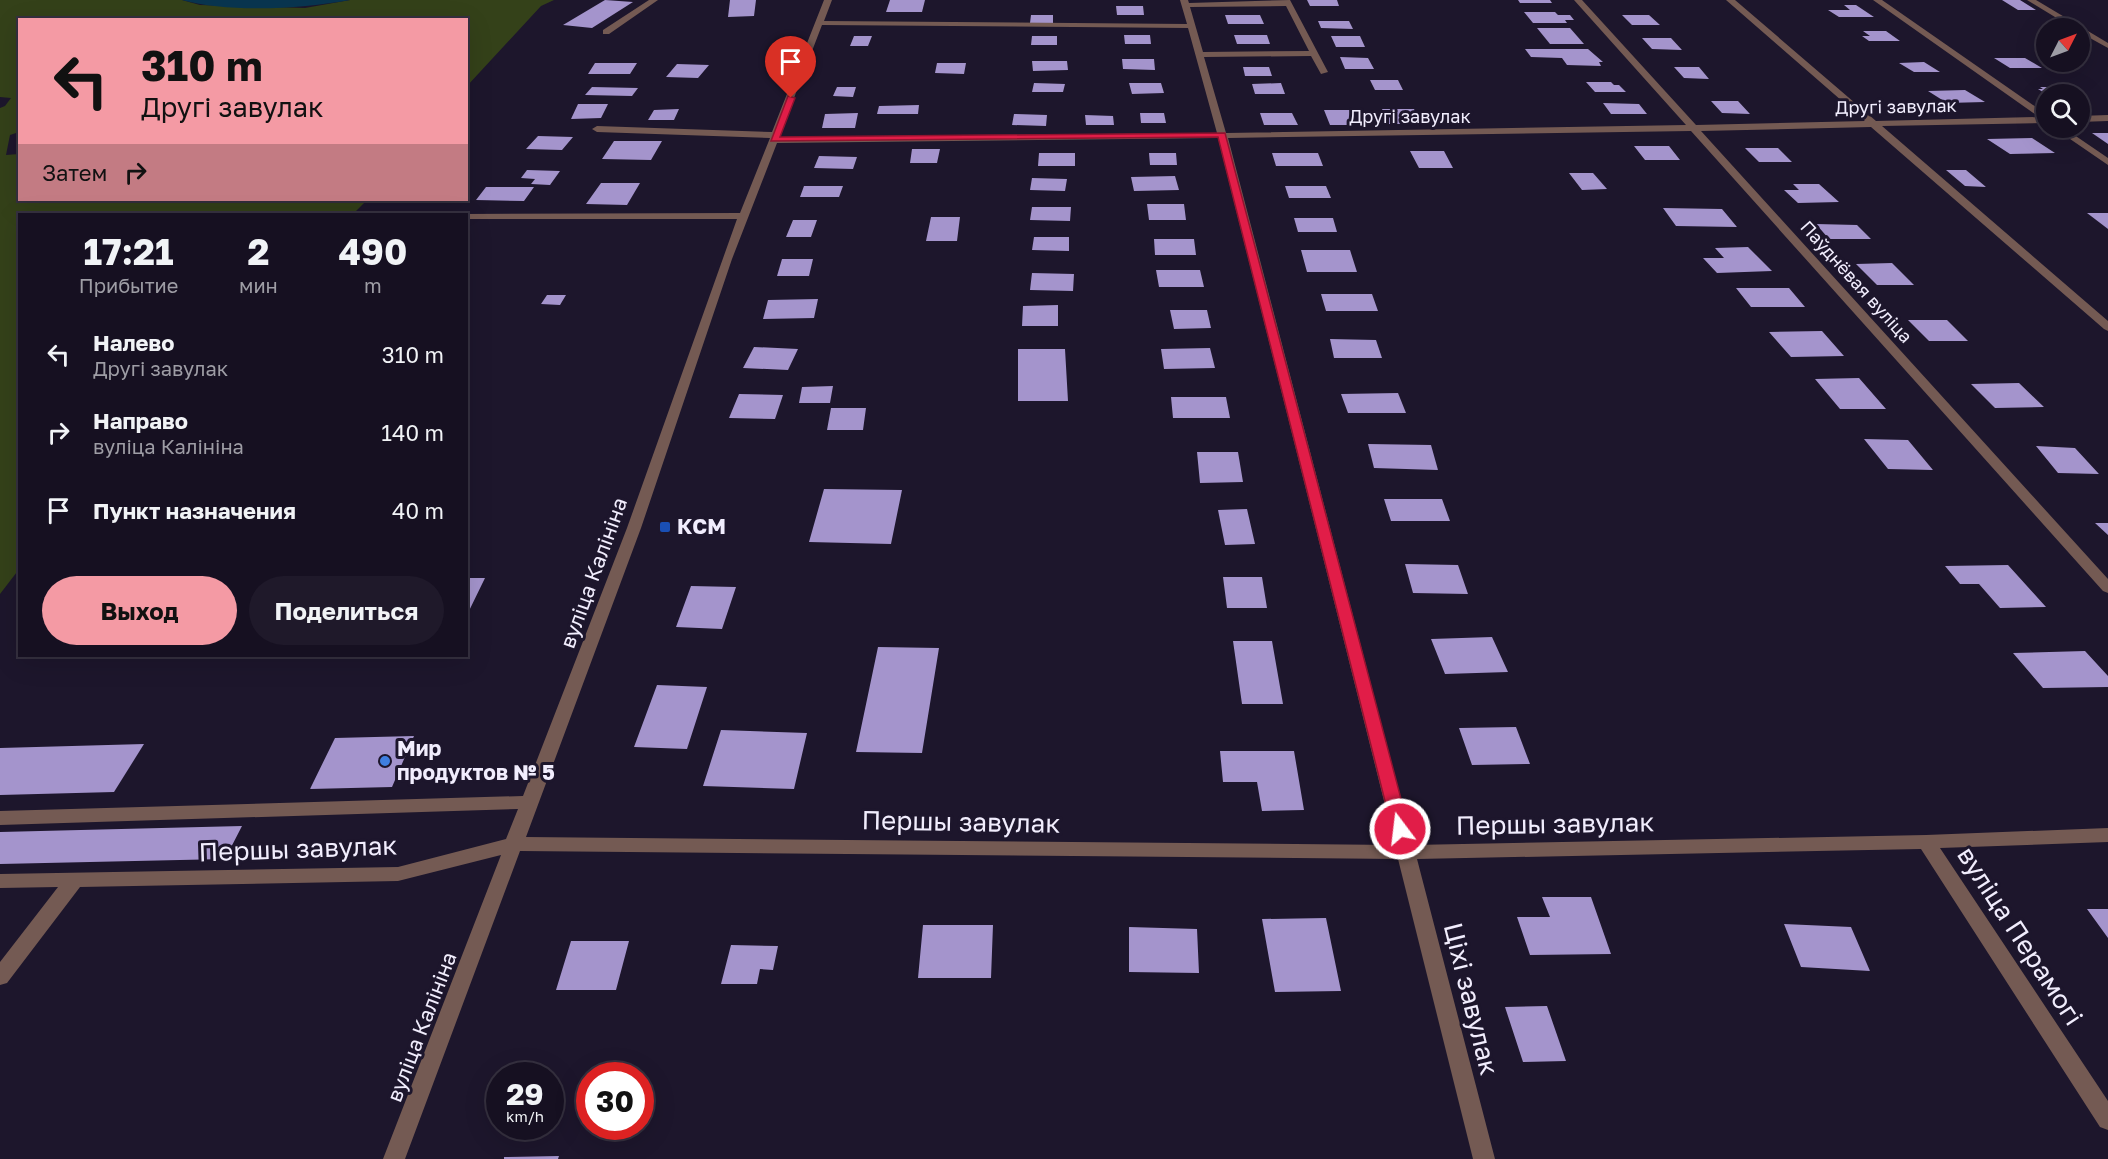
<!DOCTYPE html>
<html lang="ru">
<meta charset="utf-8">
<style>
:root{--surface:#161021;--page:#1f192a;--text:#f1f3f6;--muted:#9e9da5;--line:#35303f;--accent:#f49aa4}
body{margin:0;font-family:"Golos Text",sans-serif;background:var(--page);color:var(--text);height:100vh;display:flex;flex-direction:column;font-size:22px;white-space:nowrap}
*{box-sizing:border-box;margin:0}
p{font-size:20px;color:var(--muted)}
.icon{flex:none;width:33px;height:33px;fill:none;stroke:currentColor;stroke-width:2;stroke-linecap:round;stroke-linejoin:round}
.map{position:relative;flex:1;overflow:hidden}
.sheet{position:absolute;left:18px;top:213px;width:450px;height:444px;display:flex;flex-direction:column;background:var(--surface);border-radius:0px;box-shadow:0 6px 24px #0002,0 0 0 2px var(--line)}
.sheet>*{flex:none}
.banner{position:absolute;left:18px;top:18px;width:450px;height:183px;border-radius:0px;box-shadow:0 6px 24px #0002,0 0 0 2px var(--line);background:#f49aa4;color:#111;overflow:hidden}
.needle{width:39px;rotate:48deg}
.buttons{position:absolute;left:2036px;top:18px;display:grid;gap:12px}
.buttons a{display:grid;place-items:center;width:54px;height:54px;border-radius:50%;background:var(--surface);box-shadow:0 6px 24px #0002,0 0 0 2px var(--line);font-size:30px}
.speed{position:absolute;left:486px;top:1062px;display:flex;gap:12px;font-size:30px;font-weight:700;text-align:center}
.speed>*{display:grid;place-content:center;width:78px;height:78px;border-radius:50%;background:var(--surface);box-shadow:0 6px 24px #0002,0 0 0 2px var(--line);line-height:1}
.speed small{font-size:15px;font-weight:400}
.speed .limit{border:9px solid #d22;background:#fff;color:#111}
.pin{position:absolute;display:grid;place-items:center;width:51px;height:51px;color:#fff;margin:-62px -26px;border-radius:50% 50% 50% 0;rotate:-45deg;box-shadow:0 0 6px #0007}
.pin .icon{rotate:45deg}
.me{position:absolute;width:66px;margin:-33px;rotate:345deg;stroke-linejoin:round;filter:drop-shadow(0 0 4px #0008)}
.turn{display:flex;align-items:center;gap:21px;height:126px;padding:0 24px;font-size:27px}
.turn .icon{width:78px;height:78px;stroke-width:2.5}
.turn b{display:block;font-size:42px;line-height:51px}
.then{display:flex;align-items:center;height:57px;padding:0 24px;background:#0003;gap:12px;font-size:22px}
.eta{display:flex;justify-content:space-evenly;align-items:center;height:102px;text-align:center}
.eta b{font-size:36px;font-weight:700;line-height:42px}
.cta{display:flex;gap:12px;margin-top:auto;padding:12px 24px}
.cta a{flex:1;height:69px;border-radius:36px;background:var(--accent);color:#111;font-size:24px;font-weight:700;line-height:69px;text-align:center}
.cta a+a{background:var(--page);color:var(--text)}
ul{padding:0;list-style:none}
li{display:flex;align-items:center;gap:18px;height:78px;padding:0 24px}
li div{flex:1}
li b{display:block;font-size:22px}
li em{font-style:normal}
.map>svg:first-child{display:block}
.green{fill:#344119}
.water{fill:#09354f}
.building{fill:#a494cc}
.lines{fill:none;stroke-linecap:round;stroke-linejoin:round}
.minor{fill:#745a53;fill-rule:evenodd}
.route{fill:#e11d48;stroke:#92132f;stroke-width:1.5}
.transit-dot{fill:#1a4fb4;stroke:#1d162c;stroke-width:2}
.shop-dot{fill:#3f7fe0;stroke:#1d162c;stroke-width:2}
.labels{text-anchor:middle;stroke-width:6;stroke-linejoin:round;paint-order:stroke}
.far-street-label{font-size:18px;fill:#f1edfd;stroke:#1d162c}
.poi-label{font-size:21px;font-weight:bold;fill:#f1edfd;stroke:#1d162c;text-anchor:start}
.street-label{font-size:21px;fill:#f1edfd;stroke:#1d162c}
.near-street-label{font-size:26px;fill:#f1edfd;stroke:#1d162c}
</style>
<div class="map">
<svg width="2108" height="1159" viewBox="0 0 2108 1159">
<rect width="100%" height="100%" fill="#1d162c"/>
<path class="green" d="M0 0H182L200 5 305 8 350 0H554L541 6 467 86 466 20H20L19 132 10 135 6 155 19 154 20 200H367L353 214H20V568L0 594V108L5 106 11 98 0 97Z"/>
<path class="water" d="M182 0H350C302 9 229 13 182 0Z"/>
<path class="building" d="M605 0 633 2 592 28 563 25Z
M730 0H756L754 16 728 17Z
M890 0H925L922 12H886Z
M1307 0H1337L1339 6H1310Z
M1518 0H1550L1552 3H1520Z
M2002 0H2020L2036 10H2018Z
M1844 5H1856L1874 17H1839L1828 10H1850Z
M1116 6H1143L1144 15H1117Z
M1524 12H1555L1558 15H1570L1574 20H1565L1567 23H1533Z
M1031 15H1053V24L1030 23Z
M1225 15H1260L1264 24H1228Z
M1622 15H1649L1660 25H1632Z
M1318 21H1349L1353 29 1321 28Z
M1537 28H1570L1584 44H1550Z
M1863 31H1886L1900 41H1869L1862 36H1870Z
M1124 35H1150L1151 44H1125Z
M1234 35H1267L1270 44H1237Z
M854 36H872L868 46H850Z
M1032 36H1057V45H1031Z
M1331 36H1360L1365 47H1336Z
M1642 38H1671L1682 50 1652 49Z
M1525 49H1588L1603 62H1599L1601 66 1567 65 1562 58 1531 57Z
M1340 57 1368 58 1374 69H1345Z
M1994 58H2025L2042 68H2010Z
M1122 59H1154L1155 70 1123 69Z
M1032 61H1067L1068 70 1033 71Z
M1924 62 1940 72H1914L1899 63Z
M595 63H637L630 74H588Z
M937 63H966L964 74 935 73Z
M677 64 709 65 698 78 666 77Z
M1243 67H1269L1272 76H1245Z
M1674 67H1699L1709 79 1684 78Z
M1370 80H1398L1403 90H1375Z
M1586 82H1611L1614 85H1619L1626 92H1595Z
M1034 83 1065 84 1063 92H1032Z
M1129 83H1161L1164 93 1132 94Z
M1281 83 1285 94H1255L1252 84Z
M592 87 638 88 632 96 585 95Z
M837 87H856L853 97 833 96Z
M2040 87H2058L2075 94H2046L2038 89H2043Z
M1965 90 1985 102 1947 103 1928 91Z
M1711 101H1738L1750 114 1722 113Z
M1603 103 1639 104 1647 114H1611Z
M578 104H608L601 118 571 119Z
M919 105 918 114H877L879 106Z
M679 109 674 120H648L654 110Z
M1382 109H1414L1421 124H1389Z
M1324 110H1352L1358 125H1330Z
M858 113 855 128H822L825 114Z
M1140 113H1164L1166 123H1141Z
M1260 113H1292L1298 125H1264Z
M1014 114 1047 115 1046 126 1012 125Z
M1085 115 1113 116 1114 125H1086Z
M2092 133H2108V144Z
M538 136 573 137 562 150 526 149Z
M2032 138 2055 153 2010 154 1987 139Z
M614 141H662L651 160 602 159Z
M1634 146H1669L1680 160H1645Z
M1745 148H1778L1792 162H1759Z
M912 149H940L937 163H910Z
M1410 151H1444L1453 168H1419Z
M1039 153H1075V166H1038Z
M1149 153H1176L1177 165H1150Z
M1272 153H1318L1323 166H1276Z
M819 156 857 157 853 169 814 168Z
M527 170 560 171 550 185 531 184 535 179 521 178Z
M1946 170H1966L1986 187 1965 186Z
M1569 173H1593L1607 189 1582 190Z
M1175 176 1179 190 1134 191 1131 177Z
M1032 178 1067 179 1065 191 1030 190Z
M601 183H640L627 205 586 204Z
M1793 184H1819L1839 202 1798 203 1784 190H1799Z
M804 186H843L839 197H800Z
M1285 186H1326L1331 198H1289Z
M486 187H534L524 201 476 200Z
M1147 204H1184L1186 220H1149Z
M1032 207H1071L1070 221 1030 220Z
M1663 208 1722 209 1737 227 1676 226Z
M2087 213H2108V229Z
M931 217H960L957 241H926Z
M1294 218H1333L1337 232H1298Z
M793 220H817L811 237H786Z
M1816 224 1857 225 1871 239H1829Z
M1034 237H1069V251L1032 250Z
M1154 239H1194L1196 255H1155Z
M1748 247 1772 271 1717 273 1703 258H1724L1715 248Z
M1301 250H1350L1357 272H1307Z
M782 259H813L809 276H777Z
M1892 263 1914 285H1877L1856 264Z
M1156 270H1200L1204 287H1159Z
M1032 273 1074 274 1073 291 1030 290Z
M1736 288H1789L1805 307H1751Z
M1321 294H1372L1378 311H1326Z
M547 295H566L560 305 541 304Z
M818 299 814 318 763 319 768 300Z
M1058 305V326H1022L1023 306Z
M1170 310H1207L1211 328 1174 329Z
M1908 320H1947L1968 341H1929Z
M1822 331 1844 356 1791 357 1769 332Z
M1330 339 1376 340 1382 358H1334Z
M754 347 798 349 788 370 743 368Z
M1210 348 1215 368 1164 369 1161 349Z
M1018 349H1065L1068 401H1018Z
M1859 378 1886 409H1840L1815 379Z
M2019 383 2044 407 1995 408 1971 384Z
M833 386 830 403H799L802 387Z
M1398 393 1406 413H1348L1341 394Z
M739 394 783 395 775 419 729 418Z
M1171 397H1226L1230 418H1173Z
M831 408H866L863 430H827Z
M1864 439 1908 440 1933 470 1888 469Z
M1368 444 1431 445 1438 470 1374 468Z
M2036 446 2075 448 2099 474 2058 473Z
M1197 452H1238L1243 482 1200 483Z
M824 489 902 490 891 544 809 542Z
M1384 499H1442L1450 521H1391Z
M1247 509 1255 544 1225 545 1218 510Z
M2095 523H2108V535Z
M1405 564 1458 565 1468 594 1413 593Z
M2008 565 2046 607 2000 608 1979 584H1960L1945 566Z
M1223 577H1262L1267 608H1227Z
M466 578H485L466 617Z
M691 586 736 587 722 629 676 627Z
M1492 637 1508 672 1445 674 1431 639Z
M1233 641H1272L1283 704H1242Z
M878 647 939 648 922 753 856 752Z
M2085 651 2108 676V687L2043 688 2013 653Z
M657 685 707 687 687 749 634 747Z
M1516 727 1530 764 1472 765 1459 728Z
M721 730 807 733 794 789 703 786Z
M414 736 392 787 310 789 335 738Z
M144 744 114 792 0 795V748Z
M1220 751H1294L1304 810 1262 811 1257 782H1223Z
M242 826 225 859 0 864V832Z
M1542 897H1591L1611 954 1530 955 1517 917H1550Z
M2087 909H2108V938Z
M1326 918 1341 991 1275 992 1262 919Z
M1784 924 1851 927 1870 971 1801 967Z
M923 925H993L991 978H918Z
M1129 927 1197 929 1199 973 1129 972Z
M571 941H629L616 990H556Z
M731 945 778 946 773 970 760 969 757 984H721Z
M1547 1006 1566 1061 1523 1062 1505 1007Z
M559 1156 558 1159H504V1157Z"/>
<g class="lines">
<path class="minor" d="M649 0H658L609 34H603V30Z
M824 0H832L824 21 1187 24 1180 0H1188L1189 3 1290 0 1328 72 1321 74 1311 56 1204 57 1226 133 1686 125 1574 0H1582L1696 125 1865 121 1726 0H1735L1876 121 2039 117 1873 0H1882L2046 114V123L1882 126 2108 321V331L2104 329 1871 127 1701 131 2108 579V593L2103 591 1691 131 1228 138 1413 845 1926 835 2108 828V842L1940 848 2108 1101V1130L2100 1127 1921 849 1417 859 1495 1159H1473L1398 859 520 851 405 1159H383L501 855 398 881 80 887 7 983 0 985V962L58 887 0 888V874L398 867 506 839 518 809 0 825V811L523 796 627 528 737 219H467L466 214H463L740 213 770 138 597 132 592 129 597 126 772 132ZM1286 6 1309 51 1203 52 1190 7ZM822 25 1188 28 1217 133 779 137ZM1218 138 1395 845 526 837 641 528 732 259 777 143Z
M2027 0H2036L2108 43V48L2079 32V28H2073Z
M2108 115V121L2079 122V116Z
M2054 128H2064L2108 158V165Z"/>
</g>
<path class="route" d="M788 96 795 98 780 137 1225 133 1409 829 1406 833H1394L1392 829 1218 137 771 141Z"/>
<rect class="transit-dot" x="659" y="521" width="12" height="12" rx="3"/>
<circle class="shop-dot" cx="385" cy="761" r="6"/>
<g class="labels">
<g class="far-street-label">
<text transform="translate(1896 107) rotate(-1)" y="6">Другі завулак</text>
<text x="1410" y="123">Другі завулак</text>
<text transform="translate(1856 282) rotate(48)" y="6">Паўднёвая вуліца</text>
</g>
<g class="poi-label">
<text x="677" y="534">КСМ</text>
<text x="397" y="756">Мир<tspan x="397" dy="24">продуктов № 5</tspan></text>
</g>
<g class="street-label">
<text transform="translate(594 573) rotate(-70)" y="7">вуліца Калініна</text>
<text transform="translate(422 1027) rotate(-69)" y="7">вуліца Калініна</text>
</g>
<g class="near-street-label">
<text transform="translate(961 822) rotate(1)" y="9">Першы завулак</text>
<text transform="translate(1555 824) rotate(-1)" y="9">Першы завулак</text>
<text transform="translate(298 849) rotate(-2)" y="9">Першы завулак</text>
<text transform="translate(2020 936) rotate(57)" y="9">вуліца Перамогі</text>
<text transform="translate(1471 999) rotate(76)" y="9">Ціхі завулак</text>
</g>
</g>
</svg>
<div class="buttons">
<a><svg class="needle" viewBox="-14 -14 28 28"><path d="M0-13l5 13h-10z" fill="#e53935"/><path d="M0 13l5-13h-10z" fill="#9e9da5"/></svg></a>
<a><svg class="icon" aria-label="search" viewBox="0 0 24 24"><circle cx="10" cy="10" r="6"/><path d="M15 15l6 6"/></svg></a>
</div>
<div class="speed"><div>29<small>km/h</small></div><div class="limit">30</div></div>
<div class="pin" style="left:791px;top:98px;background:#d93025"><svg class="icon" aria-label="arrive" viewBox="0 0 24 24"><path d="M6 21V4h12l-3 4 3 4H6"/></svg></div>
<svg class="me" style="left:1400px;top:829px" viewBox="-20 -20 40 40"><circle r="17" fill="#e11d48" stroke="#fff" stroke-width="3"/><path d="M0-11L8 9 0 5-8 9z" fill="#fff"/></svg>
<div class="banner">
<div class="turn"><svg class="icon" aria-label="left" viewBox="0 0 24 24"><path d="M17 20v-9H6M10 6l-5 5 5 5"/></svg><div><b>310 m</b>Другі завулак</div></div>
<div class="then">Затем<svg class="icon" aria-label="right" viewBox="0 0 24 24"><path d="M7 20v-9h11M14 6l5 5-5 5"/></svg></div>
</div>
<section class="sheet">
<div class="eta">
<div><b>17:21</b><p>Прибытие</p></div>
<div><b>2</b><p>мин</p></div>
<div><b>490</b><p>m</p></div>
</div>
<ul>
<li><svg class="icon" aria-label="left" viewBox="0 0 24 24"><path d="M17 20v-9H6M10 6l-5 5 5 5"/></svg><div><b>Налево</b><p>Другі завулак</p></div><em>310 m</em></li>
<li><svg class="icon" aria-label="right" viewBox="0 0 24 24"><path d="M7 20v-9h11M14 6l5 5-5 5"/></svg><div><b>Направо</b><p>вуліца Калініна</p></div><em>140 m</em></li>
<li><svg class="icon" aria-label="arrive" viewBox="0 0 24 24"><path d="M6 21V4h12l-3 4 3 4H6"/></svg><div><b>Пункт назначения</b></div><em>40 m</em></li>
</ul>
<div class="cta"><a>Выход</a><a>Поделиться</a></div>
</section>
</div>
